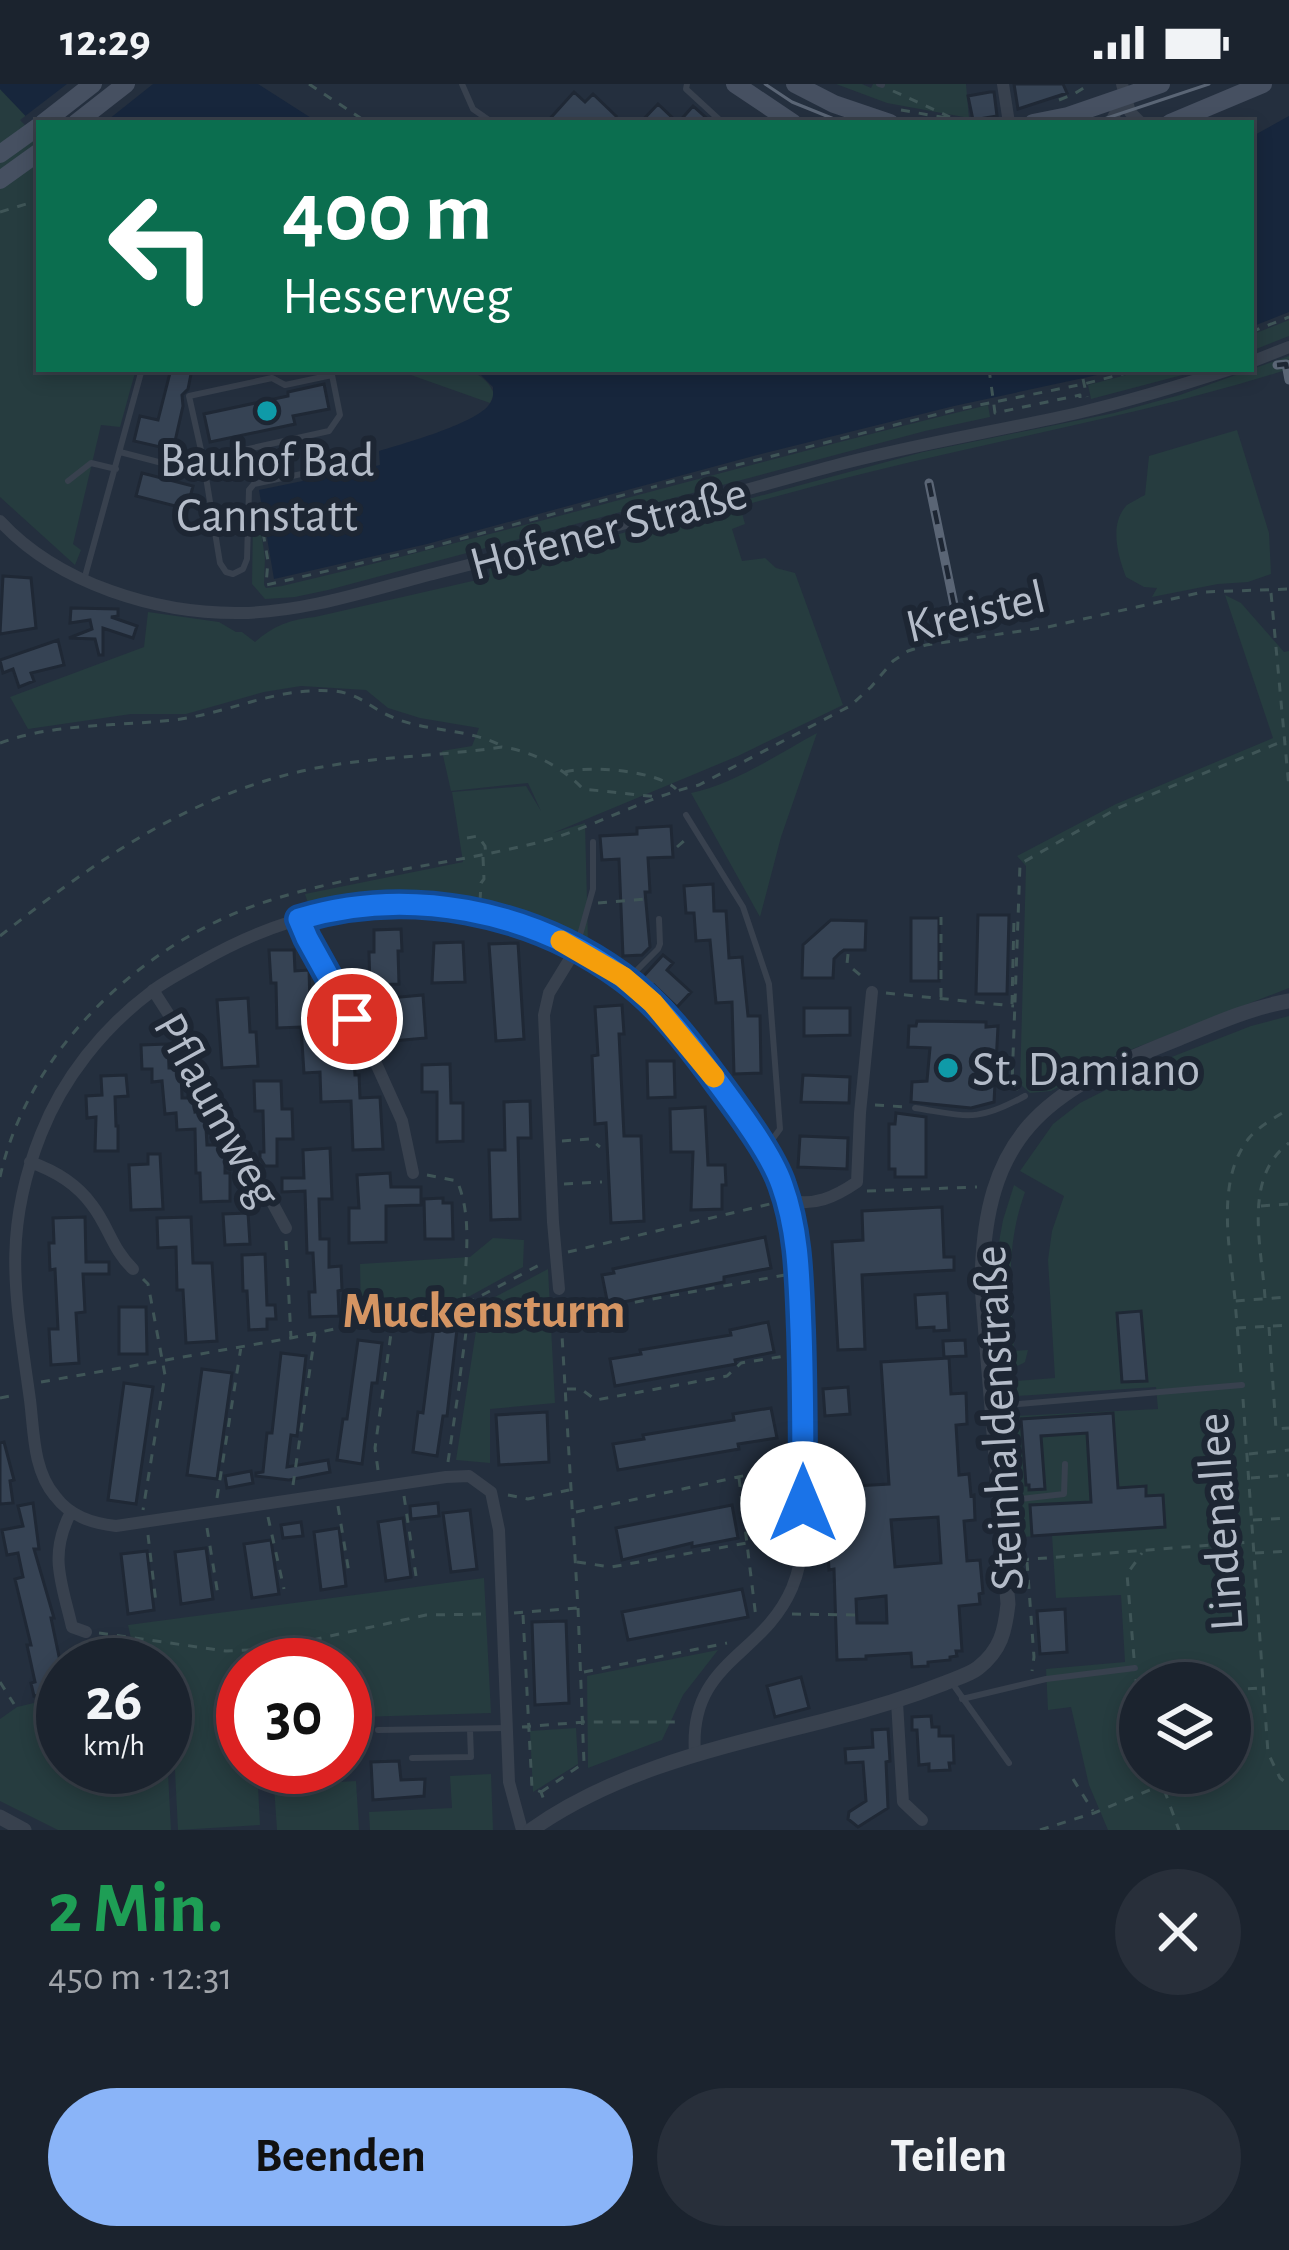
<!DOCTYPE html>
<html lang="de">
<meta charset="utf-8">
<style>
:root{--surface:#1b232e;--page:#282f3a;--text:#f1f3f6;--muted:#a0a4aa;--line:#39404a;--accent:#8ab4f8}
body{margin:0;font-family:"Alegreya Sans",sans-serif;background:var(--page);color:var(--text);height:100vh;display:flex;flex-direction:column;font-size:45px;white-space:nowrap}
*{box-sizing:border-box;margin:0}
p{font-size:39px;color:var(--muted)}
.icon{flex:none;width:66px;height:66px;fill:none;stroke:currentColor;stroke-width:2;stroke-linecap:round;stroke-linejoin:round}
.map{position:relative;height:1746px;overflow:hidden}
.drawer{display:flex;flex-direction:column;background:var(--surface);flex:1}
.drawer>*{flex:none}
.top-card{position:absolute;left:36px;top:36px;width:1218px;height:252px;border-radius:0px;box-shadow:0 6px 18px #0003,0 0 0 3px var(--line);background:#0b6e4f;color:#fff;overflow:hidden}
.fabs{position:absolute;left:1119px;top:1578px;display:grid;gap:24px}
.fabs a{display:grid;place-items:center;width:132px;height:132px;border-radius:50%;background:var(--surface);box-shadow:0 6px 18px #0003,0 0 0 3px var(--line);font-size:60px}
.speed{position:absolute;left:36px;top:1554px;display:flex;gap:24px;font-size:60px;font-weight:700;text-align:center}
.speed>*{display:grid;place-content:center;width:156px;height:156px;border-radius:50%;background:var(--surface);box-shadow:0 6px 18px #0003,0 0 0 3px var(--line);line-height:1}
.speed small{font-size:30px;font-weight:400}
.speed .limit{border:18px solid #d22;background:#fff;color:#111}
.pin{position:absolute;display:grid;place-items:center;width:102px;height:102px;color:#fff;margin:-51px;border:6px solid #fff;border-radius:50%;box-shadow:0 3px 12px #0007}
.me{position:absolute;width:132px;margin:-66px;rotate:0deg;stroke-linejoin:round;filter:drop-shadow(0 0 9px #0008)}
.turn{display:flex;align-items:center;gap:42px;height:252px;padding:0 48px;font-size:54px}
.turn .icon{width:156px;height:156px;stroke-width:2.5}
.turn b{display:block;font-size:84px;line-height:102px}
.round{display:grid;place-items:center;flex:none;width:126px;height:126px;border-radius:63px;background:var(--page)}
.overview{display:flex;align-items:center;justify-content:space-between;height:204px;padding:0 48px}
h1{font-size:72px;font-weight:700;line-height:90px;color:#1e9e55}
.primary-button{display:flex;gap:24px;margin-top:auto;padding:24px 48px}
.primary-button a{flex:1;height:138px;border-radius:72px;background:var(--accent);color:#111;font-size:48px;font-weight:700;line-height:138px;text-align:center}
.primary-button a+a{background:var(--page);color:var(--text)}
.status{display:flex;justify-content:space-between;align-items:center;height:84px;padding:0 60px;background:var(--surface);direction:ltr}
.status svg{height:33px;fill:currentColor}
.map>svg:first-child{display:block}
.green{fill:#263c3f;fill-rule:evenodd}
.water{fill:#17263c}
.pier{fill:#242f3e}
.building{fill:#364354;stroke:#1f2835;stroke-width:3;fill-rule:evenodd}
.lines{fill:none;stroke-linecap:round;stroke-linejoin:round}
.path{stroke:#3f5557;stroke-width:3;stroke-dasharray:9 9;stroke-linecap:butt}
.service{stroke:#38414e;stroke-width:6}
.minor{stroke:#38414e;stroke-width:12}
.tertiary{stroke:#38414e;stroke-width:15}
.secondary{stroke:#465061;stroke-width:18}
.tram{stroke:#5a6575;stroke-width:3}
.rail-casing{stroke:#5a6575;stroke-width:9}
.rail{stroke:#1d2633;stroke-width:4.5;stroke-dasharray:14;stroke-linecap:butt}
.route-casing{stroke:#114b97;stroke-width:30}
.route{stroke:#1a73e8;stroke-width:21}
.slow{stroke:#f59e0b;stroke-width:21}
.culture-dot{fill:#0f9aa8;stroke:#1d2633;stroke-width:4.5}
.labels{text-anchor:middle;stroke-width:12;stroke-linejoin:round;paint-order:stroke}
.poi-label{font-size:48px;fill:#b4bcc9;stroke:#1d2633}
.street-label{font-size:48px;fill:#b4bcc9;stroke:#1d2633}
.neighbourhood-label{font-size:51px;font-weight:bold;fill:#d59563;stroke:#1d2633}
</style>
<div class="status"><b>12:29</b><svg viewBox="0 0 49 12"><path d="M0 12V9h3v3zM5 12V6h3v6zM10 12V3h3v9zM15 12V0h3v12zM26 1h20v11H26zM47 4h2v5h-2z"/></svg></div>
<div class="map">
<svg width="1289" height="1746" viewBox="0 0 1289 1746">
<rect width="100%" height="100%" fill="#242f3e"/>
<path class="green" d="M836 0H862L871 4 873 0H966L969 34 887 19Z
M0 5 39 46V285H136L120 343 101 341 73 460 81 466 75 481 0 413Z
M1289 236V252L1251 267V251Z
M1289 272V285C1164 325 1038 348 911 378 854 391 797 407 740 422L745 440 732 445 742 477 765 474 776 484 795 489 843 621 738 672 553 749 585 739 588 857 503 820 399 807 309 822 305 810 463 778 452 708 526 702 541 727 528 699 451 707 442 667 472 662 479 644 420 634 388 624 366 606 301 602 264 608 186 630H131L28 645 10 613 144 563 148 528 219 538 236 548H242L255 558C272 542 292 535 315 533L490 493 489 485 923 368 1114 329 1180 311Z
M394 285C425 285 481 273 494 310L490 319Z
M1149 285H1205L1091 315 1088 301Z
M988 321 990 333 925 347 328 506 295 513 265 515 252 500 253 435 258 427 265 474 264 501 266 504 282 502C518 446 752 378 988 321Z
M1237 346 1269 449 1271 490 1248 498 1218 500 1152 513 1157 504 1144 503 1126 493C1118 472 1109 441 1126 422 1128 420 1143 412 1145 411L1149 372Z
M1225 511 1241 519 1284 568 1289 567V904L1117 971 1051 1007 1030 1009 1020 1000 1026 782 1017 772 1116 720 1273 654Z
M817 649 781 753 760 833 691 709C735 700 778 670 817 649Z
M1289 932V1746H1108L1089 1701 1071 1623 1048 1626 1046 1585 1125 1578 1121 1511 1056 1514 1052 1451 1022 1453 1014 1332 1158 1325 1156 1303 1017 1312 1015 1297 1055 1294 1048 1176 1052 1147 1064 1112 1020 1087 1053 1040 1080 1019 1169 974 1251 942ZM1140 1599H1230V1689H1140Z
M1014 1101 1025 1108C1005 1164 1011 1208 1014 1267L1028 1266 1025 1278C1017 1283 1011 1284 1003 1279L997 1169 1003 1136Z
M493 1154 524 1156 523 1183 470 1212 361 1234 360 1180 470 1173Z
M548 1185 555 1319 490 1325V1379L456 1376 480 1221Z
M484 1494 491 1629 359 1633 355 1603H345V1581H243V1683H257L260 1741 178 1746 172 1628H166L165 1581H137L128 1541Z
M718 1566 683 1611 662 1656 588 1684 587 1592Z
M351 1605 356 1683 274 1688 273 1683H345V1606Z
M38 1618 49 1668 63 1666V1683H165V1633L171 1746H58L0 1717V1635L17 1623Z
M576 1644 578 1680 533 1708 530 1647Z
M491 1690 493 1746H370L369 1728 452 1724 450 1692Z
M356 1697 359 1746H277L274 1702Z"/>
<path class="water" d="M0 0H258L319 39H39V46L0 5Z
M1289 32V228L1251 243V53Z
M466 285H1125L954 322 757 371 427 460 274 495 259 406 380 381 379 367C403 360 473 340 488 322 494 315 493 312 493 303L481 291Z"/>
<path class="pier" d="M67 0H153L104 39H39L35 51 20 36Z"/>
<path class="building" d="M1014 0H1063L1067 9 1018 25Z
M574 8 585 18 593 10 616 32 610 39H546Z
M990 8H994L997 32 973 36 968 12Z
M658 20 678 39 693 22 712 39H640Z
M171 285H192L188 305 182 311 183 322 173 366 134 357 140 332 158 336Z
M324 300 329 325 293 332 295 340 210 358 204 330 288 312V308Z
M142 389 193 402 187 425 136 412Z
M3 492 31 494 36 544 0 550Z
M71 524 118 525V532L111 533 137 542 133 554 103 544V571H99L95 555 69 554 92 545 90 536 70 539Z
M58 556 64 581 31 589 34 597 19 603 13 585 3 589 0 576Z
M671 742 673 773 648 774 650 808H645L650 863 642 871 623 872 619 775 602 776 600 752 637 750V744Z
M713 800 714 827H726L729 874 742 873 748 932H760L761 989 734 990 732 918 716 919 710 856 696 857 694 829H686L684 802Z
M978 831H1009L1007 910H976Z
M911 834H939V897H911Z
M831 836 866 837 865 866H844L840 869 834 875 833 894H802L803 861Z
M401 845 402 867H398L399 900 370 901 369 868H374V846Z
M463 858 465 898 432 899 434 859Z
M518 859 524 955 496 957 489 860Z
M269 866H294L295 887 309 886 310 919 317 918 318 954 332 953 333 977 354 976 355 991H359L360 1014 380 1013 383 1065 353 1066 351 1017 321 1018 320 988 304 989 301 943 277 944 276 899H271Z
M663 871 673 879 667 886 691 908 677 923 654 901 652 903 642 894Z
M423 911 426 954 392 957 391 945 370 946 367 932 390 931 389 914Z
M248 914 250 948H256L258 982 222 984 217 916Z
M622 921 624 950H619L624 1052H641L644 1137 611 1139 606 1039 595 1040 592 972 598 971 595 923Z
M804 924H850V951L804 952Z
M917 937 986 938V943L998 942 994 1018 971 1024 911 1018 912 998 927 997 930 964 908 963 909 942H916Z
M168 960 169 984H181L182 1014H194L195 1028 205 1027 207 1061H225V1089H230V1117L201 1118 200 1089H196L195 1045 177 1046 176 1029 165 1030 162 997 152 998V985H142L141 961Z
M647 977H674L675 1013 648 1014Z
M450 980 451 1019H463V1057L437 1058V1008H422V981Z
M126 991 128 1012 115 1013 116 1042H118V1067H95L96 1033 87 1034 86 1012 102 1011 101 992Z
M803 991 850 993 849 1019 801 1018Z
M254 997H281L282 1025H292L293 1055H277V1082H265L260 1074V1068H264L263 1027H255Z
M530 1017 531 1054H518L520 1135 491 1136 489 1066H505L504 1018Z
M705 1023 708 1081H725L726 1101H722V1125L691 1126 693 1068H671L670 1025Z
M896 1029 926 1033V1093H895V1085H889V1040H895Z
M800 1052 848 1054 847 1085 798 1083Z
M330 1064 332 1115H319L320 1155H329V1183L341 1182 342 1206 338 1207 339 1232 310 1233 309 1208H315L313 1169H307L305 1107 282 1108V1094H304L303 1066Z
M148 1070H160L163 1125 131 1126 129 1081 148 1080Z
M390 1089 391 1103H421V1121L386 1122V1158L349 1159V1124H359L357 1091Z
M443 1114V1119H452L453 1155H425L424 1115Z
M942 1123 944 1173H954V1186L862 1191 865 1265 838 1266 832 1158 863 1156 862 1127Z
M248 1129 250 1160 225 1161 223 1130Z
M85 1133 86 1178H109V1190H83L85 1228 76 1229 79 1279 51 1281 49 1245H58L55 1185 50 1186 49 1159H54L53 1134Z
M191 1133 193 1179H212L217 1257 186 1259 183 1206H177L176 1163 158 1164 157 1134Z
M765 1153 771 1184 724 1193V1198L608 1221 602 1191 614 1189 613 1185Z
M265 1170 267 1221H275L276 1235H267V1245L249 1246 247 1207H243L242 1171Z
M947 1209 949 1246 934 1247V1243L917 1244 915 1211Z
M119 1223H146L147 1270H119Z
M1141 1227 1147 1297 1122 1298 1117 1229Z
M768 1238 774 1268 735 1276 736 1280 615 1302 610 1275 641 1270 640 1266 731 1251 730 1246Z
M434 1242 457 1245 447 1332H443L437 1372 413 1368 418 1328 423 1329Z
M358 1256 382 1259 377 1299H372L362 1380 337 1376 343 1335H347Z
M965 1256 966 1272 944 1273 943 1257Z
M281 1269 306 1272 297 1352 291 1351 287 1383 328 1376 330 1388 289 1396 256 1392V1389L263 1388 267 1349H272Z
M949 1274 951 1310 966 1309 967 1340 956 1341 959 1391 969 1390 971 1412 974 1411 975 1436 964 1437 967 1477 980 1476 983 1509 979 1510 980 1520 959 1522 962 1567H956L957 1572 950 1573V1576L928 1578V1582L912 1583 911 1569 866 1572V1575L837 1576 834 1485 829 1486 827 1447 856 1444 853 1411H830V1388L855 1387 856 1402 889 1400 881 1278ZM938 1433 941 1479 895 1483 891 1436ZM886 1512 887 1539H857L856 1515Z
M202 1285 232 1289 217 1395 187 1391Z
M124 1299 153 1303 136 1420 108 1416Z
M848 1303 850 1330 825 1332 823 1305Z
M771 1324 777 1354 738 1360 739 1365 618 1386 613 1360 644 1355 643 1351 734 1336 733 1330Z
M547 1328 549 1378 499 1381 496 1331Z
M1113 1329 1118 1404 1146 1402V1412L1163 1411 1165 1443 1032 1452 1030 1421 1091 1418 1087 1349 1041 1352 1045 1405 1029 1406V1401H1026L1021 1335Z
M4 1358 14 1396 10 1397 13 1419 0 1420V1359Z
M251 1387 253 1399 227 1404 225 1392Z
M786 1410 792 1458 765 1462 758 1414Z
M33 1419 39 1465H34L54 1534H51L61 1582 57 1583 63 1610V1677L58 1678 42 1611 34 1612 31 1599 35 1598 27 1561H31L15 1495 23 1493 18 1469 7 1471 2 1446 23 1442 18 1422Z
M438 1419 439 1432 411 1435 410 1422Z
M732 1421 738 1454 692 1463V1459L622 1476 616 1444Z
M470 1426 477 1485 451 1488 443 1429Z
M403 1434 411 1493 386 1497 378 1438Z
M301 1438 303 1452 283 1454 281 1441Z
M339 1444 346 1502 321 1506 314 1448Z
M271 1456 279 1510 252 1514 244 1460Z
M206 1464 213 1515 181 1520 175 1468Z
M147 1467 154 1526 128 1530 121 1470Z
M742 1505 748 1533 628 1556 622 1528Z
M1065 1525 1067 1568 1040 1570 1037 1527Z
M566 1537 569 1619 535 1621 532 1538Z
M801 1593 809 1624 775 1633 767 1602Z
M931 1632 932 1643H939V1652H953L954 1679H949L950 1686 929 1687V1680L919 1681 917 1646H912V1633Z
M888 1645 890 1677 886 1678 888 1724 858 1743 848 1735 849 1728 866 1717 863 1678 846 1679 845 1665 873 1663 872 1646Z
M399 1677 401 1696 425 1695 424 1712 373 1716 371 1678Z"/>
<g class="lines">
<path class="path" d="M309 0 368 39
M893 7 950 33
M1059 16 1074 10 1090 0
M901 26 958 36 992 35
M0 128 39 116
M1251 248 1289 233
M989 285 995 329 1080 311V314
M1083 295 1087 313
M666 399 954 326 1084 300 1142 285
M260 431 268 477 266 501 427 464 657 402
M1271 509 1289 704
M0 659C57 638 121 643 181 635 234 627 277 603 334 607 361 610 370 624 392 633 426 648 464 644 498 660
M565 688C590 681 659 687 676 705
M467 754 478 752 485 762 486 771
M677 763 686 755
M480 817 481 799 484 795 483 773
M598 819 645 815
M0 852C93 779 184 714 302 687 368 672 436 673 502 663 532 667 562 683 583 705L658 713
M848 870 847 880 866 896
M886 909 1014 922
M941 913V833
M1012 920 1014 834
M1018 1006 1012 1000 1020 780 1118 724 1286 656
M875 1021 907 1023
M562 1057 590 1055 600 1063
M427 1091 457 1097C473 1133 465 1178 464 1217
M0 1093C28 965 145 856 268 817 355 789 447 781 536 759 592 745 642 714 699 701L850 622 871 603 893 577 908 567 926 561 1048 543 1203 508 1289 505
M564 1100 602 1098
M867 1107 977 1103
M1261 1122 1289 1120
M286 1157 291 1254
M568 1168 774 1119
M143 1195 148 1200 165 1291 143 1426
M1265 1214C1262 1164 1242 1094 1289 1059
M1235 1215C1230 1165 1215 1097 1249 1054 1258 1043 1277 1032 1289 1025
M564 1231 785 1191
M1269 1243 1276 1345 1289 1344
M1237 1244 1289 1241
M1241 1288 1235 1217 1289 1213
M460 1292 470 1219
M41 1298 291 1254 471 1217 543 1179
M567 1305H581L596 1316 727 1292 741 1279 785 1272
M0 1314 16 1311
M1243 1315 1268 1669 1280 1694 1289 1701
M1249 1370 1289 1366
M448 1378 460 1296
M817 1384 850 1382
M378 1386 375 1364 393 1235
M739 1394 756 1534
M1251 1394 1289 1391
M293 1401 315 1250
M508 1411 528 1415 569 1406
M404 1412 416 1492
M217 1414 241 1263
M338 1422 349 1489
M576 1428 789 1382
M268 1433 284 1505
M1253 1436 1289 1434
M207 1444 218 1511
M148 1451 156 1519
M1255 1469 1289 1467
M1020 1476 1250 1458
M577 1478 611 1483 747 1459
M1027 1478 1034 1573 1032 1587
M514 1529 577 1524
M792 1530 859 1531
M523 1531 532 1704 541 1708 545 1719
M99 1549 226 1567 271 1565 426 1531 487 1530
M1134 1574 1127 1490 1142 1469
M584 1588 727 1559
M1136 1595 1140 1640
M0 1598 14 1620
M1230 1606 1260 1604
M522 1643 584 1638H680
M1158 1689 1179 1746
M1073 1695 1093 1727
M541 1708 584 1679 578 1524 560 1217
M1040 1746 1094 1729 1162 1701"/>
<path class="service" d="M462 0 473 25 493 39
M687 0 686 5 723 39
M879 0 882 1
M120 368 170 381 203 375 189 312 272 294 285 301 332 291 340 331 329 347 203 375 220 479 226 488 233 490 243 485 247 475 249 406 254 400 372 375
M68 397 91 379 116 385
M84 496 142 285
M686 731 743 823 769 900 780 1045 766 1064
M576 865 593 805V758
M627 896 658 865 660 860 659 835
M915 1024C967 1032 976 1039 1025 1012
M995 1322 1242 1301
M1003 1417 1064 1410 1065 1380
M952 1599 1009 1679
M962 1615 1046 1595 1135 1584
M378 1646 507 1644
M412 1674 471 1673 470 1646"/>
<path class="minor" d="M1003 0 1009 39
M1122 0 1130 28 1141 39
M1110 39 1124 13
M1251 278 1289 263
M0 437C58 500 157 530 241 529 307 528 373 505 437 489 569 456 700 418 833 382 915 360 999 347 1082 328 1132 316 1182 301 1231 285
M299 835 306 854 374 975 402 1037 413 1089
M153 906 180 948 286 1144
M30 1078C53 1086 77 1100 92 1121 109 1143 112 1165 133 1185
M787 1116C814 1123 835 1113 857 1098L860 1029 872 908
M559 1205 553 1138 544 931 549 909 576 865
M71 1428C48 1472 62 1499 72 1543L86 1548
M897 1618 903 1718 922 1736
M522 1746 509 1698 499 1446 491 1408 469 1392 446 1393 116 1442C91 1439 70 1432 55 1412 33 1386 34 1348 30 1316 16 1214 1 1150 41 1050 63 994 103 944 151 908 166 896 185 887 202 877 340 798 488 801 620 891 657 917 688 958 715 994 738 1025 765 1060 781 1095 798 1134 799 1182 800 1224 802 1267 803 1311 803 1354 803 1402 811 1459 792 1504 762 1574 688 1577 695 1670"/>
<path class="tertiary" d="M0 1733 24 1746
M531 1746C620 1683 727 1662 831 1635 871 1625 907 1614 945 1599 956 1594 969 1591 978 1584 1001 1566 1005 1547 1008 1520L982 1202C983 1050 1043 1008 1175 956 1212 941 1249 924 1289 917"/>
<path class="secondary" d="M735 0 793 39
M795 0 834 20 890 39
M43 39 93 0
M76 39 126 0
M1033 39 1068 32 1161 0
M1170 39 1263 0
M0 70 39 42
M0 96 39 68"/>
<path class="tram" d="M765 0 792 18 844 39
M1092 39 1209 0"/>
<g class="rail-casing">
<path id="rail" d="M1277 281 1286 280 1289 296
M929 399 959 545"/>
</g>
<use href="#rail" class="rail"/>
</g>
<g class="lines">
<g class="route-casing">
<path id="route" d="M352 935 307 854 299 835C408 802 530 826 621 892 660 920 691 962 719 1000 739 1027 772 1071 782 1101 799 1148 799 1197 801 1246 803 1304 803 1362 803 1420"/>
</g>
<use href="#route" class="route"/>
<path class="slow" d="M561 857 623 893 653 919 714 993"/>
</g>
<g class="culture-dot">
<circle cx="267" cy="327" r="12"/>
<circle cx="948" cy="984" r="12"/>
</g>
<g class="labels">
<g class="poi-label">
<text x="267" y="392">Bauhof Bad<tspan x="267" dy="55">Cannstatt</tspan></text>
<text x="972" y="1001" text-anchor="start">St. Damiano</text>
</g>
<g class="street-label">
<text transform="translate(608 443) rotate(-15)" y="17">Hofener Straße</text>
<text transform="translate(975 526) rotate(-13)" y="17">Kreistel</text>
<text transform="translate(219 1025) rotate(61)" y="17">Pflaumweg</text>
<text transform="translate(997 1334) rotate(-93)" y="17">Steinhaldenstraße</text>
<text transform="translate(1218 1438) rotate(-94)" y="17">Lindenallee</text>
</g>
<g class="neighbourhood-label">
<text x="484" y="1243">Muckensturm</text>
</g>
</g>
</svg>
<div class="fabs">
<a><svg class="icon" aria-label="layers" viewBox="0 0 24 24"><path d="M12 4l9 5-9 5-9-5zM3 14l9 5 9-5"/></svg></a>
</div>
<div class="speed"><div>26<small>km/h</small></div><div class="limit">30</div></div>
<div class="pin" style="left:352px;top:935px;background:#d93025"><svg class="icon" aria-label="arrive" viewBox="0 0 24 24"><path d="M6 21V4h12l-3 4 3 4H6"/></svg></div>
<svg class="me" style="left:803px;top:1420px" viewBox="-20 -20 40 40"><circle r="19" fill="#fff"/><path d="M0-13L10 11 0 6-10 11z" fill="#1a73e8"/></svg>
<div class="top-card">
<div class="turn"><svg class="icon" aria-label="left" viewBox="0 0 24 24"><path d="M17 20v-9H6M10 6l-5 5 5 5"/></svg><div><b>400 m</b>Hesserweg</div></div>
</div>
</div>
<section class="drawer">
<div class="overview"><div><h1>2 Min.</h1><p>450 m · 12:31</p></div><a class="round"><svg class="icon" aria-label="close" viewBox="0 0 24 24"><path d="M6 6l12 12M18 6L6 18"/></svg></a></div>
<div class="primary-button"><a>Beenden</a><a>Teilen</a></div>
</section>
